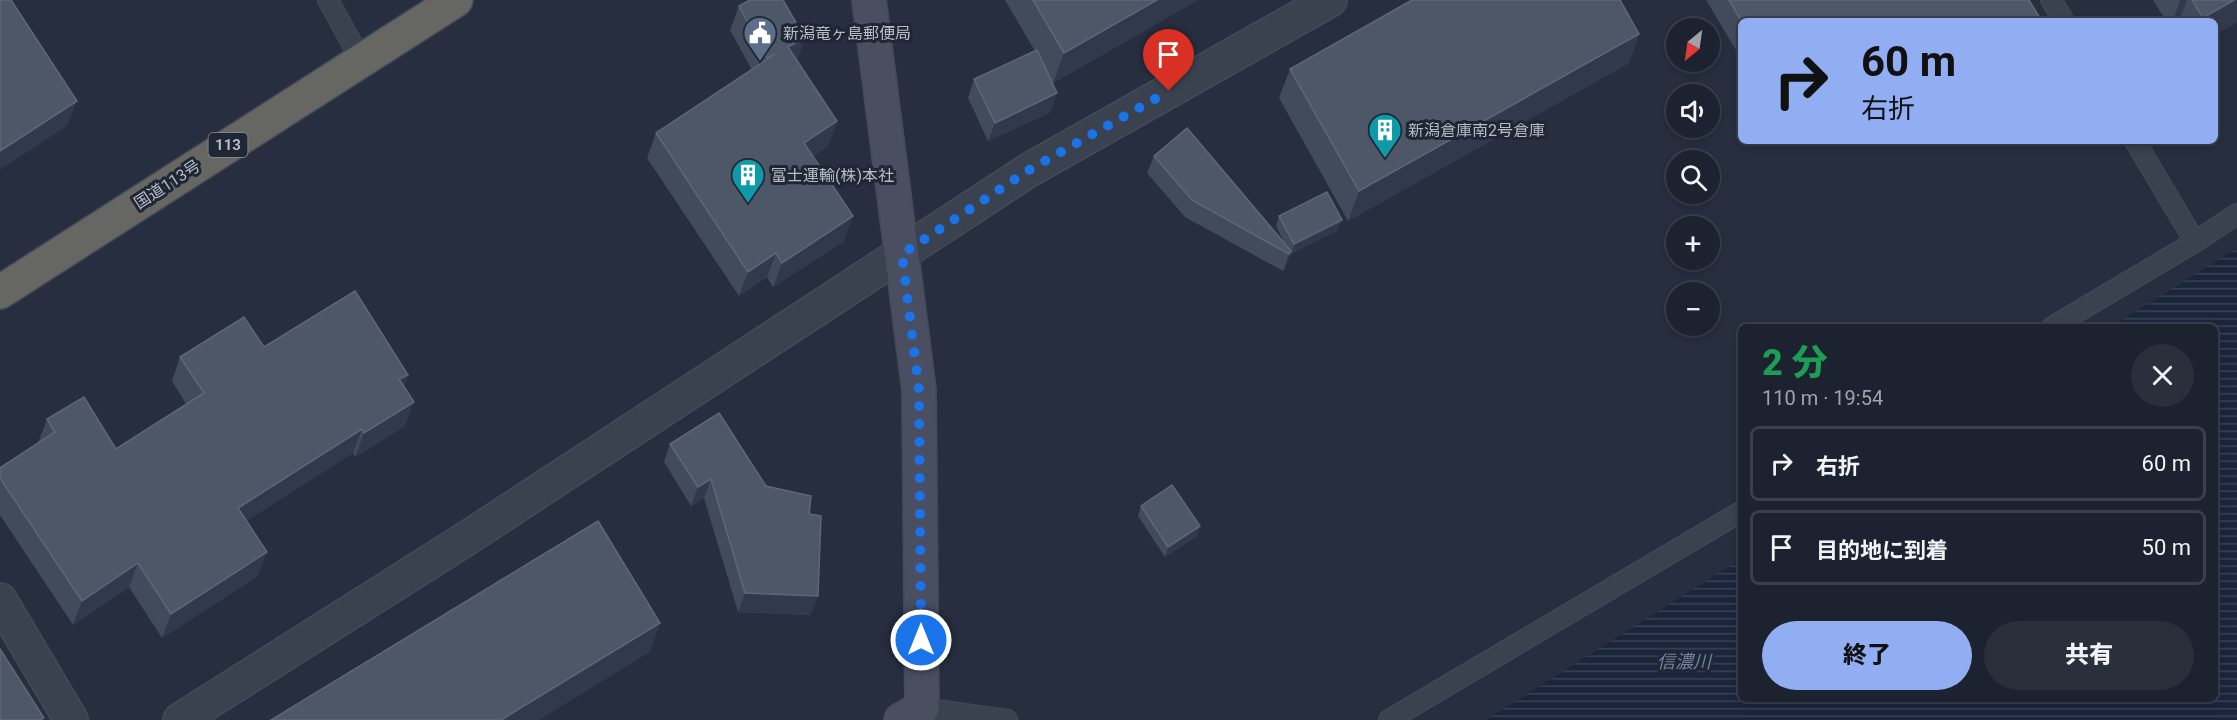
<!DOCTYPE html>
<html lang="ja">
<meta charset="utf-8">
<style>
:root{--surface:#1c222f;--page:#292f3b;--text:#f1f3f6;--muted:#a0a4aa;--line:#3a3f4b;--accent:#92aef3}
body{margin:0;font-family:Roboto,"Noto Sans JP",sans-serif;background:var(--page);color:var(--text);height:100vh;display:flex;flex-direction:column;font-size:22px;white-space:nowrap}
*{box-sizing:border-box;margin:0}
p{font-size:20px;color:var(--muted)}
.icon{flex:none;width:33px;height:33px;fill:none;stroke:currentColor;stroke-width:2;stroke-linecap:round;stroke-linejoin:round}
.map{position:relative;flex:1;overflow:hidden}
.sheet{position:absolute;left:1738px;top:324px;width:480px;height:378px;display:flex;flex-direction:column;background:var(--surface);border-radius:9px;box-shadow:0 3px 9px #0003,0 0 0 2px var(--line)}
.sheet>*{flex:none}
.banner{position:absolute;left:1738px;top:18px;width:480px;height:126px;border-radius:9px;box-shadow:0 3px 9px #0003,0 0 0 2px var(--line);background:#92aef3;color:#111;overflow:hidden}
.needle{width:39px;rotate:209deg}
.controls{position:absolute;left:1666px;top:18px;display:grid;gap:12px}
.controls a{display:grid;place-items:center;width:54px;height:54px;border-radius:50%;background:var(--surface);box-shadow:0 3px 9px #0003,0 0 0 2px var(--line);font-size:30px}
.pin{position:absolute;display:grid;place-items:center;width:51px;height:51px;color:#fff;margin:-62px -26px;border-radius:50% 50% 50% 0;rotate:-45deg;box-shadow:0 0 6px #0007}
.pin .icon{rotate:45deg}
.me{position:absolute;width:66px;margin:-33px;rotate:0deg;stroke-linejoin:round;filter:drop-shadow(0 0 4px #0008)}
.turn{display:flex;align-items:center;gap:21px;height:126px;padding:0 24px;font-size:27px}
.turn .icon{width:78px;height:78px;stroke-width:2.5}
.turn b{display:block;font-size:42px;line-height:51px}
.round{display:grid;place-items:center;flex:none;width:63px;height:63px;border-radius:32px;background:var(--page)}
.head{display:flex;align-items:center;justify-content:space-between;height:102px;padding:0 24px}
h1{font-size:36px;font-weight:800;line-height:45px;color:#1e9e55}
.primary-button{display:flex;gap:12px;margin-top:auto;padding:12px 24px}
.primary-button a{flex:1;height:69px;border-radius:36px;background:var(--accent);color:#111;font-size:24px;font-weight:800;line-height:69px;text-align:center}
.primary-button a+a{background:var(--page);color:var(--text)}
ul{padding:0;list-style:none}
li{display:flex;align-items:center;gap:18px;height:75px;margin:0 12px 9px;padding:0 12px;border:3px solid var(--line);border-radius:9px}
li div{flex:1}
li b{display:block;font-size:22px}
li em{font-style:normal}
.map>svg:first-child{display:block}
.water{fill:url(#water-rules)}
.lines{fill:none;stroke-linecap:round;stroke-linejoin:round}
.service-casing{stroke:#444a58;stroke-width:22}
.minor-casing{stroke:#444a58;stroke-width:36}
.tertiary-casing{stroke:#444a58;stroke-width:36}
.secondary-casing{stroke:#444a58;stroke-width:36}
.trunk-casing{stroke:#424956;stroke-width:36}
.service{stroke:#3a414f;stroke-width:20}
.minor{stroke:#3a414f;stroke-width:33}
.tertiary{stroke:#3a414f;stroke-width:33}
.secondary{stroke:#494f61;stroke-width:33}
.trunk{stroke:#666663;stroke-width:33}
.wall{fill:#424b5c}
.shaded-wall{fill:#313a4c}
.building{fill:#4e5768;stroke:#5f6777;stroke-width:1.5}
.route{stroke:#1a73e8;stroke-width:10;stroke-dasharray:0 18}
.labels{text-anchor:middle;stroke-width:6;stroke-linejoin:round;paint-order:stroke}
.shield{fill:#1f2634;stroke:#898f9c;stroke-width:1.5}
.shield-label{font-size:15px;font-weight:bold;fill:#b7bcc9}
.poi-label{font-size:16px;fill:#b7bcc9;stroke:#1f2634;text-anchor:start}
.street-label{font-size:16px;fill:#b7bcc9;stroke:#1f2634}
.water-label{font-size:18px;font-style:italic;fill:#7283a6;stroke:#1f2634}
</style>
<div class="map">
<svg width="2237" height="720" viewBox="0 0 2237 720">
<defs>
<pattern id="water-rules" width="6" height="5" patternUnits="userSpaceOnUse" patternTransform="scale(1.5)"><rect width="6" height="5" fill="#1a253c"/><path d="M0 2.5h6" fill="none" stroke="#394357"/></pattern>
</defs>
<rect width="100%" height="100%" fill="#262e3f"/>
<path class="water" d="M2237 248V720H1486L1741 559 1742 699H2216V327H2111Z"/>
<g class="lines">
<g class="service-casing">
<path id="service" d="M328 0 361 60
M2051 0 2064 21
M2135 141 2195 242
M2052 327 2195 242 2237 214
M922 719V708L1007 720
M1389 720 1742 511"/>
</g>
<g class="minor-casing">
<path id="minor" d="M0 600 71 720"/>
</g>
<g class="tertiary-casing">
<path id="tertiary" d="M180 720 461 542 1029 170 1330 0"/>
</g>
<g class="secondary-casing">
<path id="secondary" d="M869 0 919 390 922 708 901 720"/>
</g>
<g class="trunk-casing">
<path id="trunk" d="M0 292 456 0"/>
</g>
<use href="#service" class="service"/>
<use href="#minor" class="minor"/>
<use href="#tertiary" class="tertiary"/>
<use href="#secondary" class="secondary"/>
<use href="#trunk" class="trunk"/>
</g>
<path class="wall" d="M1005 0H1198L1053 83 1049 76 1051 112 988 141 968 98 974 79 1035 51Z
M1706 0H2029L1742 21V60Z
M2153 0H2237V22L2216 34V21H2166Z
M739 6 805 38 797 60 837 121 828 146 813 156 844 241 773 287 767 277 739 296 647 158 656 133 752 70 730 30Z
M1639 34 1629 63 1348 221 1279 98 1290 69Z
M1154 156 1285 244 1276 226 1279 216 1338 230 1290 254 1285 268 1283 271 1185 217 1147 173Z
M264 347 408 375 404 386 405 426 355 457 353 453 246 521 258 576 162 638 129 587 73 625 0 515V468L38 443 47 419 116 449 186 404 172 381 180 357Z
M670 444 766 486 809 514 811 615 738 612 704 498 691 506 664 462Z
M1141 506 1200 526 1197 536 1165 557 1138 516Z"/>
<path class="shaded-wall" d="M1157 0H1198L1053 83 1064 53Z
M2180 0H2187L2179 21H2173Z
M2234 0H2237V22L2216 34V21H2202L2203 18Z
M1639 34 1629 63 1348 221 1359 191Z
M805 38 796 63 788 47Z
M1057 93 1051 112 988 141 995 123Z
M77 101 67 126 0 170V151Z
M837 121 828 146 795 167 804 143Z
M853 216 844 241 773 287 782 263Z
M1342 220 1338 230 1291 254 1294 244Z
M1291 251 1285 268 1283 271 1289 254Z
M776 253 767 277 739 296 748 272Z
M408 375 399 398V379Z
M414 402 405 426 355 457 364 433Z
M362 429 353 453 229 532 238 508Z
M711 479 704 498 691 506 698 487Z
M1200 526 1197 536 1165 557 1168 547Z
M267 552 258 576 162 638 171 614Z
M138 563 129 587 73 625 82 601Z
M745 593 818 596 811 615 738 612Z
M660 623 650 652 539 720H501Z"/>
<path class="building" d="M0 0H11L77 101 0 151Z
M750 0H783L805 38 788 47 837 121 804 143 853 216 782 263 776 253 748 272 656 133 775 54 767 58 739 6Z
M1033 0H1157L1064 53Z
M1412 0H1620L1639 34 1359 191 1290 69Z
M1729 0H2029L2042 21 1742 22Z
M2192 0H2234L2203 18Z
M1037 50 1057 93 995 123 974 79Z
M1187 128 1291 251 1289 254 1192 200 1154 156Z
M1327 192 1342 220 1294 244 1279 216Z
M355 291 408 375 399 379 414 402 364 433 362 429 238 508 267 552 171 614 138 563 82 601 0 478V468L55 432 47 419 84 397 116 449 204 393 180 357 244 317 264 347Z
M719 413 766 486 811 496 809 514 821 516 818 596 745 593 711 479 698 487 670 444Z
M1172 485 1200 526 1168 547 1141 506Z
M598 521 660 623 501 720H271Z
M0 649 44 718 40 720H0Z"/>
<g class="lines">
<path class="route" d="M921 640 919 390 902 254 1029 170 1169 91"/>
</g>
<defs>
<g id="civic-pin" transform="scale(1.725)"><path d="M0 17L-7.5 6A9.5 9.5 0 1 1 7.5 6Z" fill="#5c6f8a" stroke="#1f2634"/><path d="M-.6-6.5H3V-4.5H.6V-3L4-1V1h2V6H-6V1h2V-1L-.6-3ZM-1.2 2.5V6h2.4V2.5Z" fill="#fff"/></g>
<g id="building-pin" transform="scale(1.725)"><path d="M0 17L-7.5 6A9.5 9.5 0 1 1 7.5 6Z" fill="#0f9aa8" stroke="#1f2634"/><path d="M-4-6H4V6H1V3H-1V6H-4ZM-2.5-4.3h1.7v1.8h-1.7ZM.8-4.3h1.7v1.8H.8ZM-2.5-1h1.7V.8h-1.7ZM.8-1h1.7V.8H.8Z" fill="#fff"/></g>
</defs>
<g fill-rule="evenodd">
<use href="#civic-pin" x="760" y="33"/>
<use href="#building-pin" x="1385" y="130"/>
<use href="#building-pin" x="748" y="175"/>
</g>
<g class="labels">
<rect class="shield" x="208.5" y="133" width="39" height="24" rx="4.5"/>
<g class="shield-label">
<text x="228" y="150">113</text>
</g>
<g class="poi-label">
<text x="783" y="39">新潟竜ヶ島郵便局</text>
<text x="1408" y="136">新潟倉庫南2号倉庫</text>
<text x="771" y="181">富士運輸(株)本社</text>
</g>
<g class="street-label">
<text transform="translate(167 184) rotate(-33)" y="6">国道113号</text>
</g>
<g class="water-label">
<text x="1684" y="668">信濃川</text>
</g>
</g>
</svg>
<div class="controls">
<a><svg class="needle" viewBox="-14 -14 28 28"><path d="M0-13l5 13h-10z" fill="#e53935"/><path d="M0 13l5-13h-10z" fill="#a0a4aa"/></svg></a>
<a><svg class="icon" aria-label="sound" viewBox="0 0 24 24"><path d="M4 9h4l5-4v14l-5-4H4zM17 9q2 3 0 6"/></svg></a>
<a><svg class="icon" aria-label="search" viewBox="0 0 24 24"><circle cx="10" cy="10" r="6"/><path d="M15 15l6 6"/></svg></a>
<a>+</a>
<a>−</a>
</div>
<div class="pin" style="left:1169px;top:91px;background:#d93025"><svg class="icon" aria-label="arrive" viewBox="0 0 24 24"><path d="M6 21V4h12l-3 4 3 4H6"/></svg></div>
<svg class="me" style="left:921px;top:640px" viewBox="-20 -20 40 40"><circle r="17" fill="#1a73e8" stroke="#fff" stroke-width="3"/><path d="M0-11L8 9 0 5-8 9z" fill="#fff"/></svg>
<div class="banner">
<div class="turn"><svg class="icon" aria-label="right" viewBox="0 0 24 24"><path d="M7 20v-9h11M14 6l5 5-5 5"/></svg><div><b>60 m</b>右折</div></div>
</div>
<section class="sheet">
<div class="head"><div><h1>2 分</h1><p>110 m · 19:54</p></div><a class="round"><svg class="icon" aria-label="close" viewBox="0 0 24 24"><path d="M6 6l12 12M18 6L6 18"/></svg></a></div>
<ul>
<li><svg class="icon" aria-label="right" viewBox="0 0 24 24"><path d="M7 20v-9h11M14 6l5 5-5 5"/></svg><div><b>右折</b></div><em>60 m</em></li>
<li><svg class="icon" aria-label="arrive" viewBox="0 0 24 24"><path d="M6 21V4h12l-3 4 3 4H6"/></svg><div><b>目的地に到着</b></div><em>50 m</em></li>
</ul>
<div class="primary-button"><a>終了</a><a>共有</a></div>
</section>
</div>
